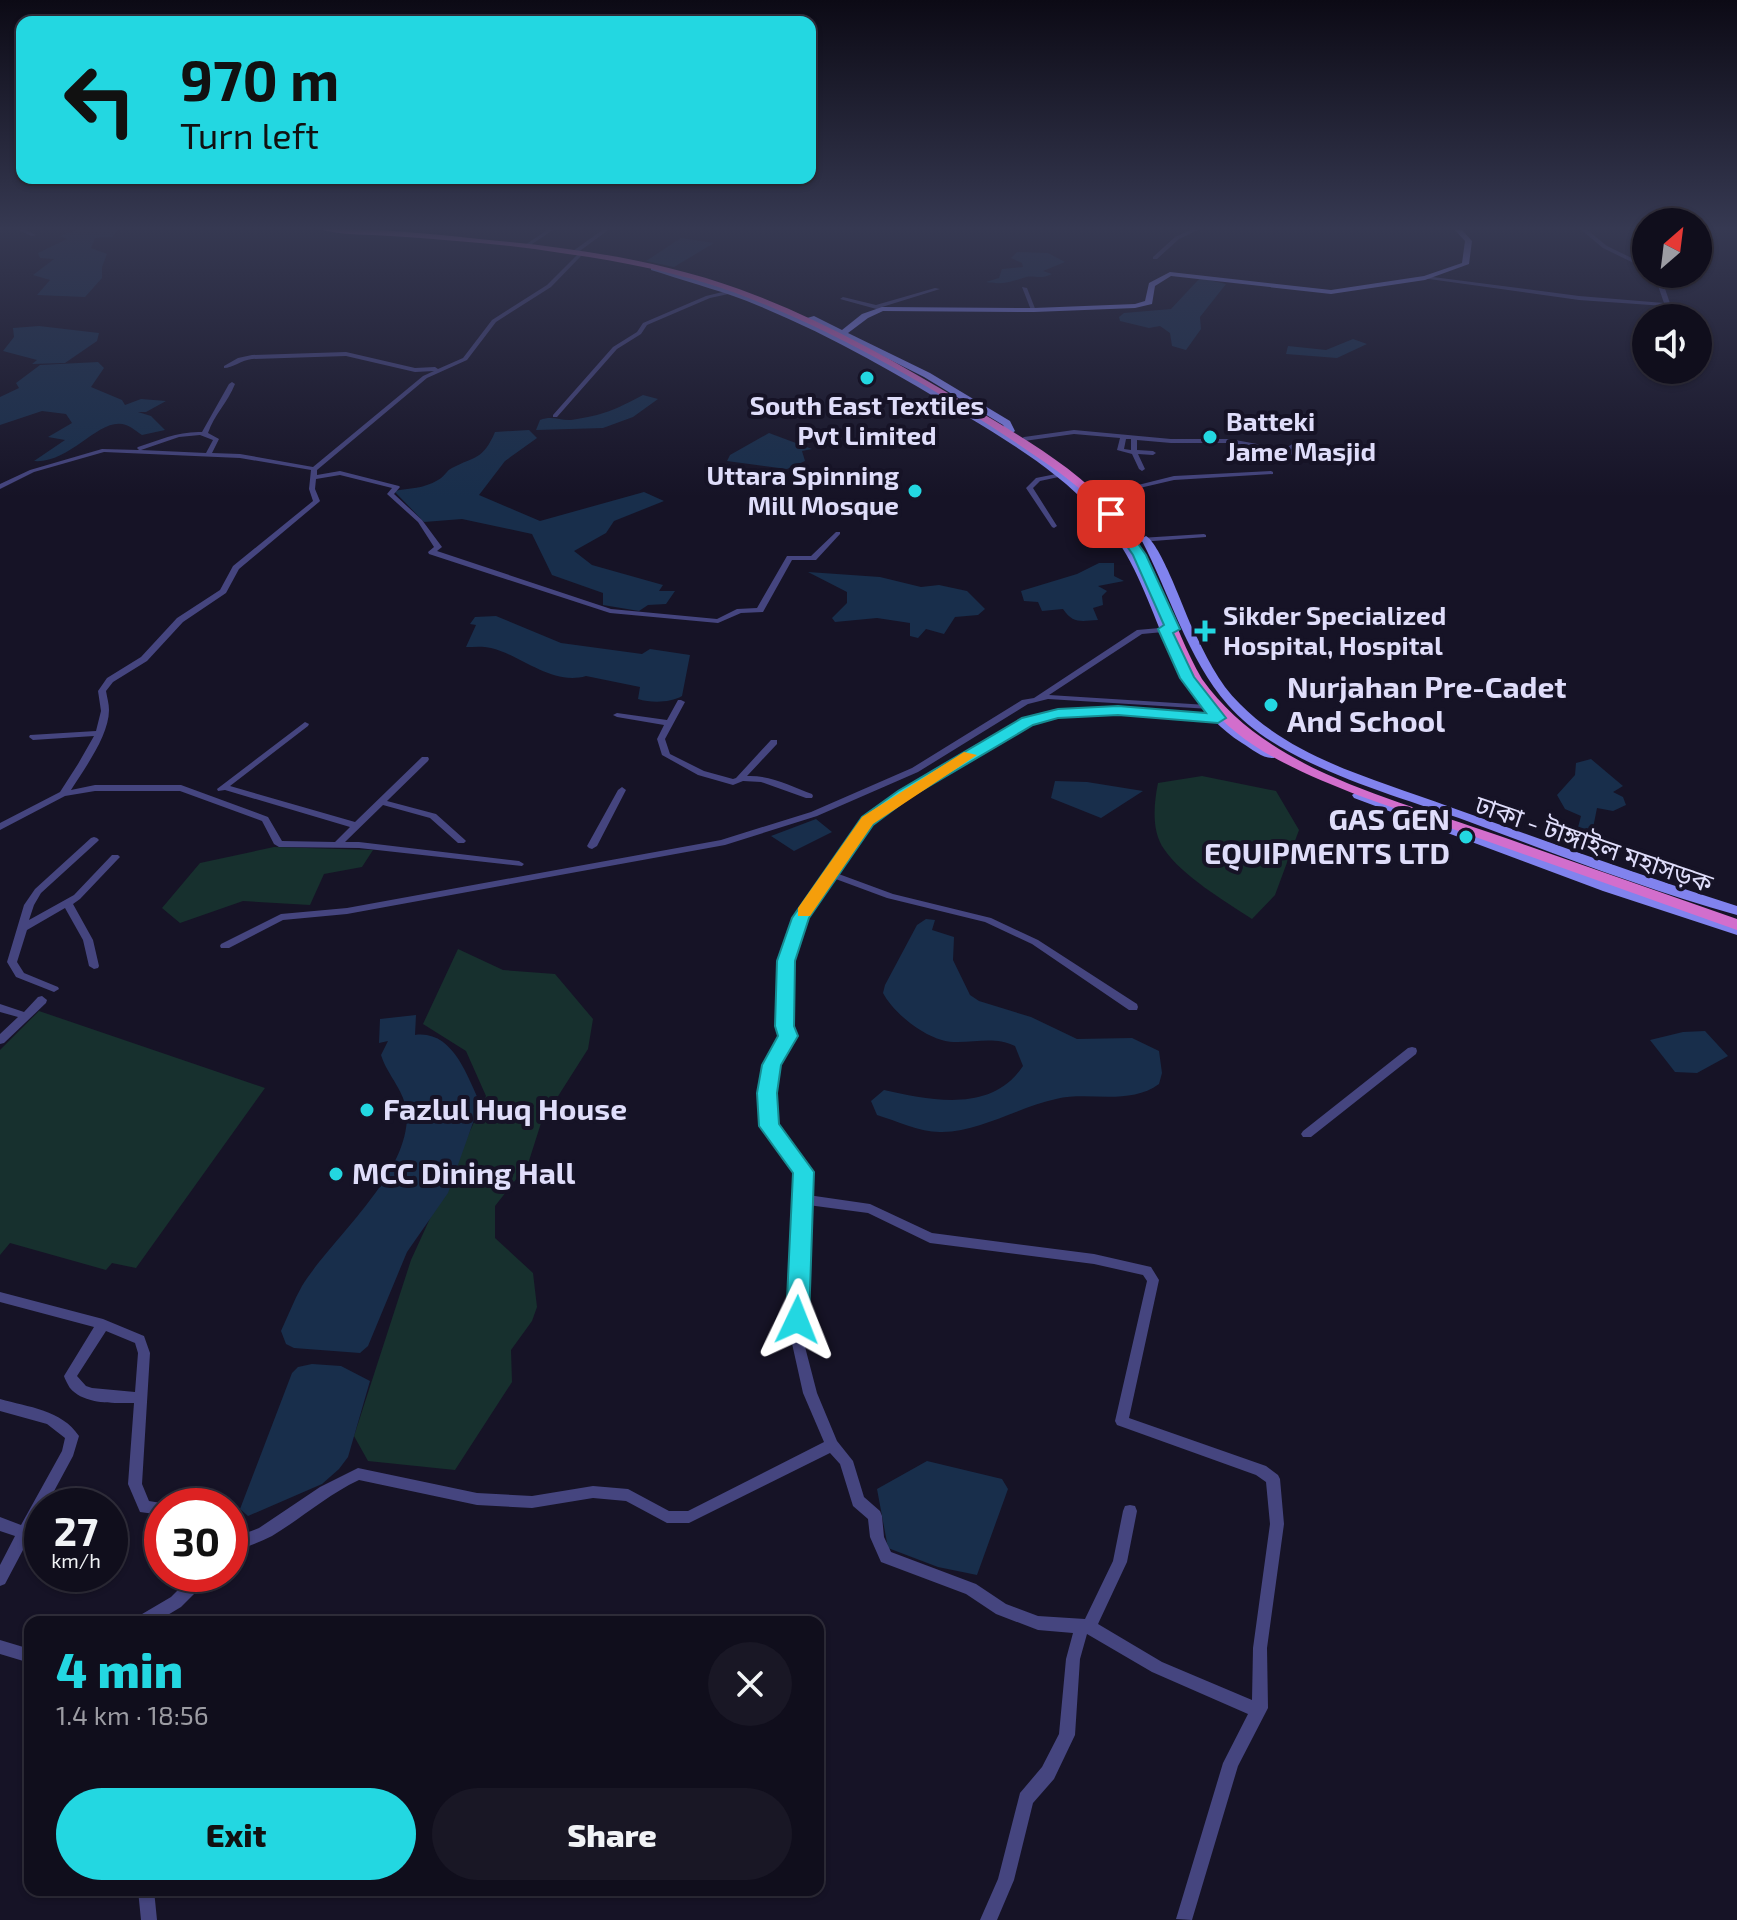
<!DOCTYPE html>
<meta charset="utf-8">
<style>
:root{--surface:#100e1c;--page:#191725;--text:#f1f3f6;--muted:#9c9ca3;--line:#302e3b;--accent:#23d7e1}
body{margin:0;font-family:"Exo 2","Noto Sans Bengali",sans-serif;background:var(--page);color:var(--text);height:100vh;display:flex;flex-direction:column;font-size:30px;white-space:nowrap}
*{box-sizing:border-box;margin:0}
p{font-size:26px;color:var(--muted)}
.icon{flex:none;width:44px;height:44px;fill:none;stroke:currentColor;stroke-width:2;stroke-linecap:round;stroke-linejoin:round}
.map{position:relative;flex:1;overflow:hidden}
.drawer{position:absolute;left:24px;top:1616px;width:800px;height:280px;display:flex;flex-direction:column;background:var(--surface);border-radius:16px;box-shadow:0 2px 6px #0004,0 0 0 2px var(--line)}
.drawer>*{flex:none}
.banner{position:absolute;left:16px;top:16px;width:800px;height:168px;border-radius:16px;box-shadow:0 2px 6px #0004,0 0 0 2px var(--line);background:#23d7e1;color:#111;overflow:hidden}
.needle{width:52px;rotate:28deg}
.fabs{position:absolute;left:1632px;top:208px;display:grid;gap:16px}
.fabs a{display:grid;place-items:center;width:80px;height:80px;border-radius:50%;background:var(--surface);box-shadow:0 2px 6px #0004,0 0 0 2px var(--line);font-size:40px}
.speed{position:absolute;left:24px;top:1488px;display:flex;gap:16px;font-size:40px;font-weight:700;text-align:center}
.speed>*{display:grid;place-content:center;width:104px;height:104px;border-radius:50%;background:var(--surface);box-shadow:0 2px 6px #0004,0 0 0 2px var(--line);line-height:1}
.speed small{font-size:20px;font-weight:400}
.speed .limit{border:12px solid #d22;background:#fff;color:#111}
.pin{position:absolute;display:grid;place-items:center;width:68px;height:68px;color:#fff;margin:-34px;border-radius:16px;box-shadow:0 4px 12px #0006}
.me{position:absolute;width:88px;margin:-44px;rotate:2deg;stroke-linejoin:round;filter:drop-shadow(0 0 6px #0008)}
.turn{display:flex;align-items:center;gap:28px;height:168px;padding:0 32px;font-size:36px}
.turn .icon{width:104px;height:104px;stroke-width:2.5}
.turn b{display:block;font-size:56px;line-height:68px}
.round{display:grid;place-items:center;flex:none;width:84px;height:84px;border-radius:42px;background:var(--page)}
.summary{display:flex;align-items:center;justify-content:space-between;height:136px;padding:0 32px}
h1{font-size:48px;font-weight:800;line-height:60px;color:var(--accent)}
.action{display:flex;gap:16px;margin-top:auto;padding:16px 32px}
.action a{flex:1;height:92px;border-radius:48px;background:var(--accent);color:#111;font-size:32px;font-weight:800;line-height:92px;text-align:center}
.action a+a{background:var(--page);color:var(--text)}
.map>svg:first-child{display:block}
.green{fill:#17302e}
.water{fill:#182e4b}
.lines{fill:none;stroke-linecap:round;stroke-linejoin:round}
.minor{fill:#45457f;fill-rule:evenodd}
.secondary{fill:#8183ee;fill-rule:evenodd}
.trunk{fill:#d26ecc;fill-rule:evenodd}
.route{fill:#23d7e1;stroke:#178c92;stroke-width:2}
.slow{fill:#f59e0b}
.poi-dot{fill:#23d7e1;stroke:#161326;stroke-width:3}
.labels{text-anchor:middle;stroke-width:8;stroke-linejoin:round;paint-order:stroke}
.far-poi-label{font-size:26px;font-weight:bold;fill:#dfddfa;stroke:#161326;text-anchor:start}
.far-street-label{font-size:26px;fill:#dfddfa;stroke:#161326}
.poi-label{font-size:30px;font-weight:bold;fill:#dfddfa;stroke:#161326;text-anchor:start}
</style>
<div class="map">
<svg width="1737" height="1920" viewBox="0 0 1737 1920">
<rect width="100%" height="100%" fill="#161326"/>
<path class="green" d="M1202 776 1276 791 1299 830 1275 895 1252 919C1225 901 1182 876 1164 849 1151 831 1154 803 1158 783Z
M274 847 373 850 362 867 324 874 310 905 243 901 180 923 162 908 200 863Z
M458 949 503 970 555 974 593 1019 588 1049 541 1123 528 1164 495 1206V1238L533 1273 537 1307 532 1321 511 1350 512 1382 455 1470 368 1461 354 1436 411 1260 486 1096 466 1051 423 1024Z
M39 1011 265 1088 136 1268 112 1263 106 1270 10 1243 0 1255V1050Z"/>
<path class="water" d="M83 228H120L112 237 95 238 91 248 107 254 102 267V278L85 297 37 295 50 280 33 275 54 259 40 258 38 253 67 239 60 236Z
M681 238 714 243 674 267 646 261Z
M1017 252 1048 253 1065 262 1043 271 1052 274C1040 280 1035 275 1026 277 1010 282 1003 285 986 282L999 278 1002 269 1023 267 1022 263 1011 258Z
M1200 278 1226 284 1200 317 1201 329 1186 350 1172 346 1170 333 1160 326 1149 328 1120 321 1119 317 1124 313 1171 309Z
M39 326 99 333 97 341 65 363 32 364 37 360 3 351 14 337 13 328Z
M1353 339 1367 344 1337 358 1286 354 1288 346 1326 350Z
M98 362 104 368 91 387 122 400 125 405 141 399 166 401 146 412H138L151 416 165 430 142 435C137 432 132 427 126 425 100 415 71 464 34 461L65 440 48 437 72 423 66 414 42 411 0 425V397L19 388 16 383 40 365Z
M643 395 658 399 633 417 603 428 536 430 540 420C553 415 560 421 571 420 605 415 614 410 643 395Z
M529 430 537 438 505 461 479 495 540 521 644 492 664 501 614 521 606 533 574 551 592 565 663 585 659 591H675L666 604 648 605 639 611 603 605V593L552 575 532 534 462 519 424 522 394 491C410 488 423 489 438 480 444 477 447 470 452 468 475 456 483 460 495 432Z
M769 433 812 449 802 451 805 461 787 469 727 461 730 455Z
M1099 563H1114V576L1124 581 1098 586 1107 591 1102 596 1103 605 1093 608 1098 620C1081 621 1073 624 1063 609L1042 611 1038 602 1024 601 1021 591 1077 574Z
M808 572 880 577 921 587 939 585 967 591 985 609 978 615 955 617 944 634 926 629 918 638 910 636V623L877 618 835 622 832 618 847 603V592Z
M496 616 561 643 642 654 650 649 690 655 682 696C670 703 651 703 638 699L640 687 586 676C552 686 521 655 491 648 483 646 474 647 466 647L476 625 470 624 475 617Z
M1591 759 1623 786 1613 792 1623 797 1626 805 1613 811 1597 808 1591 838 1576 835 1581 816 1565 809 1557 795 1575 775 1576 763Z
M1055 781 1087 782 1143 791 1101 818 1051 798Z
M816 819 832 832 794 851 771 836Z
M926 919 935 920 932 930 954 937 953 960 970 995 979 1001 1031 1017 1077 1039 1132 1038 1159 1051 1162 1073 1159 1084C1129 1106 1089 1091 1056 1099 1019 1107 981 1131 942 1132 922 1133 897 1121 877 1115L871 1101 884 1090C930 1100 991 1114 1023 1066L1015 1046C993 1036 976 1043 953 1042 928 1041 894 1014 883 993L885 985 917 925Z
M416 1015 415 1035C453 1030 467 1076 480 1103L448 1193 407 1252 368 1346 360 1353 294 1348 286 1344 281 1331C288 1316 294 1300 302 1286 332 1238 407 1177 407 1116 406 1091 388 1077 381 1055L388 1041 379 1043 380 1019Z
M1705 1031 1728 1056 1697 1073 1675 1072 1650 1040 1683 1032Z
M312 1364 341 1366 370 1381 348 1457 339 1469 322 1484 248 1516 240 1509 292 1373 298 1367Z
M927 1461 1002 1479 1008 1489 977 1575 938 1567 888 1548 877 1489Z"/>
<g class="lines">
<path class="minor" d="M13 228H21L36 235 32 236Z
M550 228H556L529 246 525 245Z
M605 228H611L577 253H573V251Z
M1195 228H1202L1179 239 1157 259H1153V257L1175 237Z
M1579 228H1585L1607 246 1646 265V269L1603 248Z
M579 253 581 256 551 287 496 322 467 360 427 378 317 470V475L340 471 399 486 400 487 394 494 422 520 442 547 437 551 611 609 717 619 737 609 757 608 787 556H811L836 532H840V534L816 560H792L763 612 741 613 718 623 610 613 429 554 428 552 434 547 418 522 387 494 392 488 340 475 316 479 315 489 320 501 319 502 239 569 226 593 183 622 147 661 113 682 106 691C107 697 109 704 109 710 109 736 84 769 71 790L95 785H181L268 817 282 841 335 842 350 827 225 790 218 791 217 789 305 722 309 724 308 726 230 786 355 822 422 757H428L429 759 428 761 387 801 436 814 464 839 466 841 464 843H458L430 818 383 805 345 842H359L519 861 524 864 522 866 359 848 279 847 274 844 262 821 180 791H95L65 796 0 830V823L60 792 78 764 94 736 33 740 29 737 30 735 96 731 101 711 98 691 107 678 141 657 177 618 220 590 233 566 313 501 309 489 311 470 240 458 104 452 34 472 0 489V484L30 470 102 449 139 450 137 448 138 447C159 440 179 431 202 432L229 384 232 382 235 384C228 402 214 415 208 433L219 439 212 453 240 454 313 467 423 376 434 371 415 372 346 356 252 359C242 360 232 368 224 368V366L238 358 252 355 346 352 415 368 435 367 438 369 463 358 492 320 547 285ZM200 435 213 440 206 453 141 450 179 437Z
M1654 274H1660L1675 318H1669L1665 306 1579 300 1422 278 1425 276 1579 296 1664 303Z
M1022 287 1027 288 1036 311 1031 310Z
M935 288 940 289 882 307V309L880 310 840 299 843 297 876 305Z
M731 290 733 291V293L710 298 647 325 641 334 617 349 557 417H553V415L613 347 637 332 643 323 706 296Z
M1074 430 1171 439H1230L1284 449 1296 442 1299 444 1291 450 1312 456 1309 458 1230 443H1171L1137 440V450L1153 451 1156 453 1153 455 1138 454 1145 469 1142 471 1139 469 1132 454 1117 450 1120 438 1074 434 1024 441 1021 439 1024 437ZM1126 439H1131V450L1124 449Z
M1271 471 1273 472V474L1174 480 1101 497 1098 495 1174 476Z
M1066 472 1068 473V475L1040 481 1033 488 1057 526 1054 528 1052 527 1026 488 1036 478Z
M1204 534 1206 535V537L1140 542 1136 540 1140 538Z
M1171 627 1175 629 1174 631 1142 634 1049 695 1207 705 1211 707 1210 709 1048 699 1028 704 918 772 817 816 725 845 347 914 283 920 229 948H221L220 946 221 944 281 914 347 908 721 840 811 812 912 768 1022 700 1034 698 1137 630Z
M678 700H681L685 702 665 739 670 754 704 771 733 779 736 778 771 740H777V744L747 776C770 775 791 786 812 794L813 796 812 798H806L761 782 743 781 733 785 698 775 662 755 657 739 664 725 617 717 613 715 617 713 667 720Z
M1137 709 1218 716 1222 718 1218 720 1137 713 1050 717 1019 728 906 797 870 823 836 873 893 894 991 918 1038 940 1137 1004 1138 1007 1137 1010H1129L1032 944 985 922 887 898 833 878 806 918 791 961 789 1026 793 1036 776 1065 772 1093 775 1125 809 1172 808 1195 870 1204 932 1233 1094 1254 1151 1267 1159 1280 1129 1418 1266 1466 1278 1475 1280 1479 1284 1524 1267 1648 1268 1708 1238 1766 1192 1920 1176 1919 1223 1763 1248 1714 1152 1672 1087 1634 1080 1659 1075 1735 1054 1779 1033 1803 1014 1880 997 1920H980L998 1879 1020 1793 1042 1767 1059 1734 1066 1659 1073 1633 1038 1630 996 1614 966 1594 881 1562 870 1537 868 1519 853 1506 840 1464 830 1453 689 1523H667L626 1501 593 1498 532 1508 477 1505 359 1480C327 1495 302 1518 272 1536 258 1543 244 1548 230 1553V1539L259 1528 320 1487 358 1468 477 1493 532 1496 593 1486 628 1489 669 1511H688L824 1442 803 1393 791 1339 797 1173 763 1126 762 1093 766 1065 783 1036 779 1026 781 961 796 918 864 819 900 793 1013 724 1049 713ZM808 1205 868 1213 930 1243 1094 1264 1143 1275 1147 1281 1115 1421 1117 1425 1256 1475 1266 1482 1270 1524 1253 1648 1252 1700 1162 1662 1098 1624 1127 1562 1137 1511 1135 1506 1130 1505 1125 1506 1123 1511 1113 1561 1085 1619 1038 1616 1006 1604 976 1584 891 1552 884 1537 882 1516 880 1511 864 1497 853 1461 837 1441 817 1393 803 1339Z
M622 787 626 790 597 846 592 849 589 848 587 846 618 790Z
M94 837 97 838 99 840 97 842 41 893 34 905 29 920 74 895 112 855H118L120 857 118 859 80 899 73 904 93 940 99 966 98 968 94 969 89 966 83 940 65 908 27 930 17 962 24 973 58 987 59 989 54 992 16 977 7 962 24 905 35 889 91 838Z
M42 996 47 1000 46 1003 4 1043 0 1044V1034L18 1017 0 1012V1004L24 1012 38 997Z
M1412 1047 1416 1048 1417 1051 1416 1054 1311 1137H1303L1301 1134 1303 1131 1408 1048Z
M0 1292 103 1319 144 1336 150 1353 142 1484 149 1501 167 1504 168 1506H162V1515L140 1512 128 1484 134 1403C115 1403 84 1405 70 1388 69 1387 64 1377 64 1376L94 1327 0 1302ZM106 1331 135 1343 138 1353 135 1392 92 1388 86 1386 77 1376Z
M0 1399C28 1407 62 1410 79 1436L73 1456 46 1506H42V1514L5 1584 0 1586V1565L15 1536 0 1531V1517L21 1525 62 1451 65 1438 47 1424 0 1411Z
M194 1574H211L209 1579 181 1607 156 1622H135L137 1617 171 1597Z
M0 1640 30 1649V1663L0 1654Z
M138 1890H154L157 1920H141Z"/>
<path class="secondary" d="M1453 228H1460L1472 241 1469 264 1425 280 1331 294 1171 276 1155 286 1152 304 1135 308 1034 312 883 311 868 318 848 333 930 373 1010 421 1015 431 1011 434 1008 433 1003 425 924 377 807 318 814 316 842 330 862 314 882 307 1034 308 1135 304 1145 301 1149 283 1170 272 1331 290 1424 276 1462 263 1465 241Z
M651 266C664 267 679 274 692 278 787 305 874 354 959 404 1013 436 1073 469 1113 520 1158 577 1166 656 1216 710 1232 728 1254 740 1274 752L1276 755 1274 758C1263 759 1252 749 1242 743 1157 687 1163 590 1102 520 1065 476 1016 446 968 417 901 376 832 336 759 306 727 292 693 284 661 273L651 270Z
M1146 536C1161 545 1183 608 1192 627 1205 654 1218 683 1240 704 1295 760 1378 780 1450 807 1546 841 1641 876 1737 906V915C1646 890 1556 854 1467 821 1393 794 1281 766 1228 705 1187 658 1170 594 1141 539Z
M1358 791 1613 885 1737 926V935L1603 891 1354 798 1352 795Z"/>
<path class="trunk" d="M316 228C371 228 425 233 479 239 567 247 656 259 739 289 819 318 893 360 965 403 1018 435 1075 466 1116 513 1158 560 1171 625 1202 679 1268 772 1395 799 1497 835 1577 863 1657 891 1737 919V930L1360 796C1305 774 1243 750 1206 702 1168 653 1156 591 1124 539 1103 505 1070 479 1037 457 947 395 836 330 733 292 677 272 619 261 561 253 505 244 448 240 391 236 368 234 338 236 316 228Z"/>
</g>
<linearGradient id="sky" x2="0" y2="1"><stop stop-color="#0c0a15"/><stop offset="0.46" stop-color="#363952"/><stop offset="1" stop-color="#363952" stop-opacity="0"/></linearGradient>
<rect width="1737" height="497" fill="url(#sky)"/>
<path class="route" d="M1106 511H1115L1146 555 1180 629 1173 633 1194 677 1226 718 1218 723 1118 715 1058 718 1033 725 909 798 873 825 809 918 795 961 794 1026 798 1036 781 1065 777 1093 779 1124 814 1172 809 1320 805 1327 797 1330 789 1327 786 1320 793 1173 759 1126 757 1093 762 1065 778 1036 775 1026 777 961 792 918 862 817 898 791 1022 718 1058 709 1118 706 1206 713 1180 678 1158 629 1164 625 1133 555 1105 514Z"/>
<path class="slow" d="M964 752 977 755 873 824 810 916H798V908L862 817Z"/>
<g class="poi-dot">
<circle cx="867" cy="378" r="8"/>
<circle cx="1210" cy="437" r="8"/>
<circle cx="915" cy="491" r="8"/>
<path d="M1201 619h8v8h8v8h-8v8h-8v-8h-8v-8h8z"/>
<circle cx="1271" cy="705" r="8"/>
<circle cx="1466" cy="837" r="8"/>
<circle cx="367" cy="1110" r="8"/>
<circle cx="336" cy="1174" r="8"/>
</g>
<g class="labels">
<g class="far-poi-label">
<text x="867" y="415" text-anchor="middle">South East Textiles<tspan x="867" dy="30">Pvt Limited</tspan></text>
<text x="1226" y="431">Batteki<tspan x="1226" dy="30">Jame Masjid</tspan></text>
<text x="899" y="485" text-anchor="end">Uttara Spinning<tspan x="899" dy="30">Mill Mosque</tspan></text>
<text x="1223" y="625">Sikder Specialized<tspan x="1223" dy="30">Hospital, Hospital</tspan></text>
</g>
<g class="far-street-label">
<text transform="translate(1594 844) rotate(19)" y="9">ঢাকা - টাঙ্গাইল মহাসড়ক</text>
</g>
<g class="poi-label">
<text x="1287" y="698">Nurjahan Pre-Cadet<tspan x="1287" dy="34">And School</tspan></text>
<text x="1450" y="830" text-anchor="end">GAS GEN<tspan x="1450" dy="34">EQUIPMENTS LTD</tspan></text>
<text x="383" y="1120">Fazlul Huq House</text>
<text x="352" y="1184">MCC Dining Hall</text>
</g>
</g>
</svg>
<div class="fabs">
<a><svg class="needle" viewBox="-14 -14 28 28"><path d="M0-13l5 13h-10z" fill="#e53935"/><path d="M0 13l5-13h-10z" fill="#9c9ca3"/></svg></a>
<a><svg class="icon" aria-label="sound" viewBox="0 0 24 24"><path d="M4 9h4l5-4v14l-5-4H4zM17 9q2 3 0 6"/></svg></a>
</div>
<div class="speed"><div>27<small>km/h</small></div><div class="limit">30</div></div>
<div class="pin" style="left:1111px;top:514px;background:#d93025"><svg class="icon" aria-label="arrive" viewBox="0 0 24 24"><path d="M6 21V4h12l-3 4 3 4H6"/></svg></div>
<svg class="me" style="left:797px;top:1320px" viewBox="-20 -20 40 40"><path d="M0-17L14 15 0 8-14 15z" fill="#23d7e1" stroke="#fff" stroke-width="4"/></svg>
<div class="banner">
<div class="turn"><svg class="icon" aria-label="left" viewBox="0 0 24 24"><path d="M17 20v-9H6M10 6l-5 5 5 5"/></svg><div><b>970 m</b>Turn left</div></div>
</div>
<section class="drawer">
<div class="summary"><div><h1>4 min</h1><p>1.4 km · 18:56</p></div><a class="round"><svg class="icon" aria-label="close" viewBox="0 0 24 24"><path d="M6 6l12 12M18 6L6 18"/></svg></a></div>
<div class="action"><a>Exit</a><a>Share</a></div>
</section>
</div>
